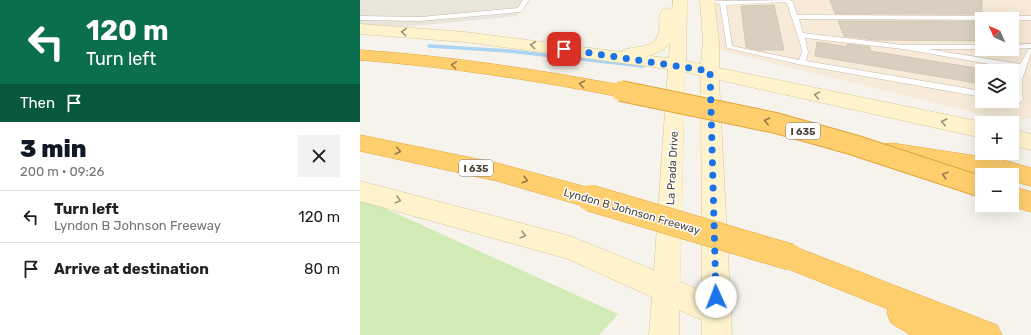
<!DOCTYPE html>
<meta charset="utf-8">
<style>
:root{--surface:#fff;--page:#f2f2f2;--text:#202124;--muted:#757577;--line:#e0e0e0;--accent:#111827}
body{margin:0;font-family:Rubik,sans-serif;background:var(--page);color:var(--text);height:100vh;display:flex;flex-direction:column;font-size:15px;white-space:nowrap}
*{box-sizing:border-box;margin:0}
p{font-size:13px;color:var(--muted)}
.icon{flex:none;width:22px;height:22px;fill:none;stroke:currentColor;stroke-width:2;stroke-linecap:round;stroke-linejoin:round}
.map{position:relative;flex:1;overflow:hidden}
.side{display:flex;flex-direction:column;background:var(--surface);width:360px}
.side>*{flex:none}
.guide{background:#0b6e4f;color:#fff;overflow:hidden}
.needle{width:26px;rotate:315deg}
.buttons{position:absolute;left:615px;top:12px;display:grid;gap:8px}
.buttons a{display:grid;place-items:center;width:44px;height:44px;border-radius:0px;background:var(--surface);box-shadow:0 4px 16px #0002;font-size:20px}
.pin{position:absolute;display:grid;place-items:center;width:34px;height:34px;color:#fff;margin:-17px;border-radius:8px;box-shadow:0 2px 6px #0006}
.me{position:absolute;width:44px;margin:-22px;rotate:358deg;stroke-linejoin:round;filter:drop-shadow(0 0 3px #0008)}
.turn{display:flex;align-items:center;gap:14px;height:84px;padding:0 20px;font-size:18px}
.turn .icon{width:52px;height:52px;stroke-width:2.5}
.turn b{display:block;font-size:28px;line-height:34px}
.then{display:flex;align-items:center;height:38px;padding:0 20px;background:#0003;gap:8px;font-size:15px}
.round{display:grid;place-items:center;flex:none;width:42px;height:42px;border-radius:0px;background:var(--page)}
.overview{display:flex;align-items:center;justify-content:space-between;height:68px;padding:0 20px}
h1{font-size:24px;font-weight:800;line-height:30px;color:var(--accent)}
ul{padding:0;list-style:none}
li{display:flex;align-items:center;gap:12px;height:52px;padding:0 20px;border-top:1px solid var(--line)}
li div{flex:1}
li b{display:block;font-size:15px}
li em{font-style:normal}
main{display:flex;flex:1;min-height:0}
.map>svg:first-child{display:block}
.residential{fill:#eae5da}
.commercial{fill:#f7ead8;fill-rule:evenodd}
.green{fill:#d2eab5}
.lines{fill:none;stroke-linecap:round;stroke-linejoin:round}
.stream{stroke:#a9d4f2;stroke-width:3.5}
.building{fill:#d8cfc1;stroke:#d3c7b4}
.lane-casing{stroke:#c2bbae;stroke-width:1}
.secondary-casing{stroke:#d6c79b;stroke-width:1}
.highway-casing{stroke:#e0a43c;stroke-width:1}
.lane{fill:#fff;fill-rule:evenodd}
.secondary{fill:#fff3cd;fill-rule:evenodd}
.highway{fill:#ffcf6e;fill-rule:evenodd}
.highway-bridge-far1-casing{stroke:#e0a43c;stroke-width:22;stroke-linecap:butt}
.highway-bridge-casing{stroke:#e0a43c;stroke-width:27;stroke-linecap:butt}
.highway-bridge-far1{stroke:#ffcf6e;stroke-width:20}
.highway-bridge{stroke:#ffcf6e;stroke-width:26}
.oneway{stroke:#9c937c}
.oneway2{stroke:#937c4e}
.route{stroke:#1a73e8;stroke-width:7;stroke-dasharray:0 12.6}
.labels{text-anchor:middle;stroke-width:3;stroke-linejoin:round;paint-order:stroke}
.shield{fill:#fff;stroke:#817c74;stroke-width:1}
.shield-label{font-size:10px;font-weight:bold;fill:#4b4439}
.street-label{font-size:11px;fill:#4b4439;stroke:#fff}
</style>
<main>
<section class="side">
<div class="guide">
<div class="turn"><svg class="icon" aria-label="left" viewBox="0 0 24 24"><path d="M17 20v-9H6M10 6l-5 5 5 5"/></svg><div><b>120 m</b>Turn left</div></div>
<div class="then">Then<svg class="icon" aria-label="arrive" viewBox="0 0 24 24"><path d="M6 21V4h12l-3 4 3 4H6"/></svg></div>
</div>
<div class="overview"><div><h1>3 min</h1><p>200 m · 09:26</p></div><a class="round"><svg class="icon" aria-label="close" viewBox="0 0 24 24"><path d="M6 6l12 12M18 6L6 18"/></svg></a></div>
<ul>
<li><svg class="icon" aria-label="left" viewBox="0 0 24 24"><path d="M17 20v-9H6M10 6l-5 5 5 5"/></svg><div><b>Turn left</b><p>Lyndon B Johnson Freeway</p></div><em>120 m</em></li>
<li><svg class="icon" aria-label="arrive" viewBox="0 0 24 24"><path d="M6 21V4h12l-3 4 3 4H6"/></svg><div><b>Arrive at destination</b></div><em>80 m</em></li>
</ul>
</section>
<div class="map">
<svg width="671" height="335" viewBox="0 0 671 335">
<rect width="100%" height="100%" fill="#f6f3ec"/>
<path class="residential" d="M0 0H165L157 16 31 28 0 24Z"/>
<path class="commercial" d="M355 0H671V118L649 121 355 49ZM622 19H652V49H622ZM622 71H652V101H622Z"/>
<path class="green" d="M0 197 258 314 239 335H0Z"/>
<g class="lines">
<path class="stream" d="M69 46 149 51 283 66"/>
</g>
<path class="building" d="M470 0H622V14H475Z
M414 5 424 50H397L386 47 381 6Z
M478 21H622V41L515 40 484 36Z
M457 42 488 47 487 44 510 47V51L622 69V84L455 56Z"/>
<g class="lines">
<g class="lane-casing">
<path id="lane" d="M163 0H169L162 11 160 12 60 21 0 20V16L60 17 158 8Z
M345 0 363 1 430 0 433 2 437 15 671 16V20L439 19 443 33 543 45H622V49H568L660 64 669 49H671C671 57 667 63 665 71 661 80 661 90 663 100L659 103 650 101H652V96L655 97V81L658 69 543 49 445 38 448 52 446 61 622 91V97L442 65 367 48 360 4ZM424 2 427 3 441 46 442 52 439 60 372 46 366 5Z
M671 44V48L652 49V45Z"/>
</g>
<g class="secondary-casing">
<path id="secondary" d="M313 0H327L326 61 341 64 343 41 340 0H354L359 41V68L622 122 624 123H622V138L359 80 372 335H342V320L319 310V335H289L292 297 208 259 0 201V181L210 236 294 270 308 69 105 42 0 34V24L105 32 261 52C271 44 292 51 298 35 301 27 297 17 302 10L307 8 312 10ZM310 43 309 58 289 56 303 50ZM325 72 341 76 342 291 320 282Z
M652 129 671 134V150L652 145Z"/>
</g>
<g class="highway-casing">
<path id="highway" d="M0 50C88 56 174 69 261 85L268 86 270 91 268 96 261 97C174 80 88 67 0 60Z
M0 135 137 163 230 188 238 191 242 198 238 205 230 208 137 181 0 151Z
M531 143 643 160 671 168V186L652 181V175H625L523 157 520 151 523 145Z
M652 186 671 192V212L649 205H652Z
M430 245 637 325 642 335H551L531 323 527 313 528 309 421 266 417 257 421 248Z"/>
</g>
<use href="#lane" class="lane"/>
<use href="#secondary" class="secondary"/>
<use href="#highway" class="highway"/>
<g class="highway-bridge-far1-casing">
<path id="highway-bridge-far1" d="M261 91 416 123 494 145 622 187"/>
</g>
<g class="highway-bridge-casing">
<path id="highway-bridge" d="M230 198 430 257"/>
</g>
<use href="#highway-bridge-far1" class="highway-bridge-far1"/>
<use href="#highway-bridge" class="highway-bridge"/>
</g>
<defs><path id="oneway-chevron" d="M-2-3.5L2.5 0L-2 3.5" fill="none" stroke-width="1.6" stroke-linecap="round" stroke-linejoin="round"/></defs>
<g class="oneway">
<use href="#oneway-chevron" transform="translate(44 32) rotate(-175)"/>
<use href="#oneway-chevron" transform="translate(173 45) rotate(-174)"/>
<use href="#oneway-chevron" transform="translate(457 95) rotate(-168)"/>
<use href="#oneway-chevron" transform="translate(584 122) rotate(-168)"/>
<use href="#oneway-chevron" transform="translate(38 200) rotate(15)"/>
<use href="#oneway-chevron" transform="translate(163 235) rotate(15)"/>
</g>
<g class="oneway2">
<use href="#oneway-chevron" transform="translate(94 65) rotate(-174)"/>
<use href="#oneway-chevron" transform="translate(222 84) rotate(-169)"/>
<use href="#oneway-chevron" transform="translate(407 121) rotate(-167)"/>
<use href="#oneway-chevron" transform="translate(38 151) rotate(12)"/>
<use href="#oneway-chevron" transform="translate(585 175) rotate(-162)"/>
<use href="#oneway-chevron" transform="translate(165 180) rotate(16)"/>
</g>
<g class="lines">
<path class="route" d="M204 49 350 71 356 297"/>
</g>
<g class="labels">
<g class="shield">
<rect x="426" y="123" width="34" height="16" rx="3"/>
<rect x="99" y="160" width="34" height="16" rx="3"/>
</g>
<g class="shield-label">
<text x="443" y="135">I 635</text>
<text x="116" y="172">I 635</text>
</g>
<g class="street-label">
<text transform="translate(312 168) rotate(-87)" y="4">La Prada Drive</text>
<text transform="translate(272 211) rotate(16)" y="4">Lyndon B Johnson Freeway</text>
</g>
</g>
</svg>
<div class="buttons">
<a><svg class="needle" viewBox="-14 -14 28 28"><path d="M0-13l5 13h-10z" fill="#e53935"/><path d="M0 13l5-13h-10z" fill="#757577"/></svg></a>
<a><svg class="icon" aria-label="layers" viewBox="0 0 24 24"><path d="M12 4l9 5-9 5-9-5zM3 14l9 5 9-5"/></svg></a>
<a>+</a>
<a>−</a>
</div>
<div class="pin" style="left:204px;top:49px;background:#d93025"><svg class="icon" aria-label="arrive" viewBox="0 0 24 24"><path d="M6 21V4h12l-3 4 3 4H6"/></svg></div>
<svg class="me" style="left:356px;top:297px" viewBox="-20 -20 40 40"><circle r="19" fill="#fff"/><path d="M0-13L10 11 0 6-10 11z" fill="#1a73e8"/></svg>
</div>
</main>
